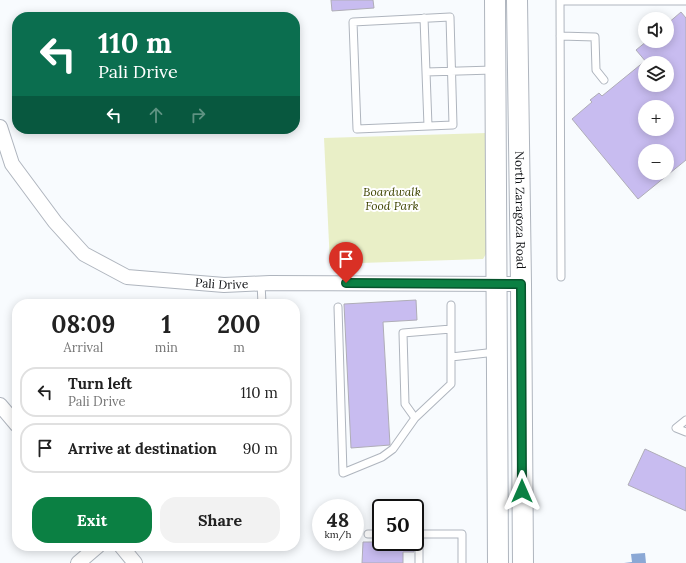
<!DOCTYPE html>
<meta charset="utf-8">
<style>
:root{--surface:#fff;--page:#f2f2f2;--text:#222;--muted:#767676;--line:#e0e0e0;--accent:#0b8043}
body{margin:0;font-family:Lora,serif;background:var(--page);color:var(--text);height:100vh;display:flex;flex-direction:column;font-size:15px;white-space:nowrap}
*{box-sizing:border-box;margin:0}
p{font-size:13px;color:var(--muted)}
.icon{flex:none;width:22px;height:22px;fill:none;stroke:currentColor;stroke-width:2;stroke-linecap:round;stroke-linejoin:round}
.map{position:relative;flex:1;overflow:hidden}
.panel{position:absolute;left:12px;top:299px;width:288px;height:252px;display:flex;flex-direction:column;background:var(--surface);border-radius:16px;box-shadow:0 2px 10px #0003}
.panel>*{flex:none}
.guide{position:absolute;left:12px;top:12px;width:288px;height:122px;border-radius:16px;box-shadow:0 2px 10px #0003;background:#0b6e4f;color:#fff;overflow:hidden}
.tools{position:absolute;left:638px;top:12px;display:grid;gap:8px}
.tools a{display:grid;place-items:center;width:36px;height:36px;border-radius:50%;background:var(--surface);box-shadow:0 2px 10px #0003;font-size:20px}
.speed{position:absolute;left:312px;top:499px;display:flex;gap:8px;font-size:20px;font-weight:700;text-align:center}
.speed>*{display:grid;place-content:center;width:52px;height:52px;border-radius:50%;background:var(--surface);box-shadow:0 2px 10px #0003;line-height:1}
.speed small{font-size:10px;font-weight:400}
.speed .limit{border:2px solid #111;border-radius:6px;background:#fff;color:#111}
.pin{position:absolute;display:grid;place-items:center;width:34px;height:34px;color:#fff;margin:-41px -17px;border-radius:50% 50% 50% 0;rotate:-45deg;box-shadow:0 0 4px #0007}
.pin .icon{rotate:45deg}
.me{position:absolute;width:44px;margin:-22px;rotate:0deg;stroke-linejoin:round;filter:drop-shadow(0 0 3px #0008)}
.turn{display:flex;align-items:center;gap:14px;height:84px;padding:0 20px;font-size:18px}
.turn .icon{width:52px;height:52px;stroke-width:2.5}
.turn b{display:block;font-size:28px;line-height:34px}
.lanes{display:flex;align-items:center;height:38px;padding:0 20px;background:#0003;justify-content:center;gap:20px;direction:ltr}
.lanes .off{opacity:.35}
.eta{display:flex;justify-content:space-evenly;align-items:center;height:68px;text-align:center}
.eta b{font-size:24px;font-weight:700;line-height:28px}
.cta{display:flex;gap:8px;margin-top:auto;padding:8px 20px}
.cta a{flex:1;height:46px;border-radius:16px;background:var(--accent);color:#fff;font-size:16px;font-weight:700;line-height:46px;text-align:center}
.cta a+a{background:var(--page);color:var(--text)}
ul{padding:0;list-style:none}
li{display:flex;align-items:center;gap:12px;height:50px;margin:0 8px 6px;padding:0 12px;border:2px solid var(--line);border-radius:16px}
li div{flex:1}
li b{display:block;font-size:15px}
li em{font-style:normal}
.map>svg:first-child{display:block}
.green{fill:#e9efc7}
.water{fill:#8ba8d5}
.building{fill:#c8bcf0;stroke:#afadb7;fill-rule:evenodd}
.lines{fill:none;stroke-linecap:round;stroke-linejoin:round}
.service-casing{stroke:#afb5be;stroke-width:9}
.minor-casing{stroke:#afb5be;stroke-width:16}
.secondary-casing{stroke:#afb5be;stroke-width:22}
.service{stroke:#fff;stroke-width:7}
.minor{stroke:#fff;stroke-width:14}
.secondary{stroke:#fff;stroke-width:20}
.route-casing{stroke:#07532c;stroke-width:10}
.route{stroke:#0b8043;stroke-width:7}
.labels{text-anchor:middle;stroke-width:4;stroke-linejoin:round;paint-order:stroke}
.park-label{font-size:12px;font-style:italic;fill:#3f4401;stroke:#fff}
.street-label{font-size:12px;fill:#0d0f12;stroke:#fff}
</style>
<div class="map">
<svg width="686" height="563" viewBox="0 0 686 563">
<rect width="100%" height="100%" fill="#f8fbfe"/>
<path class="green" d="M486 133V254L483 259 330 264 324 138Z"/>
<path class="water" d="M645 553 646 563H624L632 562 631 554Z"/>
<path class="building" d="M331 0H373L374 8 332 11Z
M681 12 686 18V160L638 199 572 119 592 102 590 100 599 93 602 96 645 61V85H667V63H647L636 50 647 41H667V24ZM645 107H667V129H645ZM645 151H667V173H645Z
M416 300 417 320 383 322 390 445 351 448 344 304Z
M645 449 686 468V511L628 485Z
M363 542H414V552H403V563H362Z"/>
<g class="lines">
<g class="service-casing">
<path id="service" d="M560 0V1H686
M560 1 561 277
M450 17 453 125 357 129 353 22Z
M424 18 428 126
M560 36 595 37 596 70 604 80
M426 72 493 70
M261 283 262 304
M338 307 343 473 382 457 393 449 415 418
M451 329V305
M451 357V384L415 418 405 404 403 333 451 329V357L496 352
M686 420 676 428 686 432
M368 534H381
M419 563V534H462V563"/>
</g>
<g class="minor-casing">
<g id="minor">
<path id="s1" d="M0 127 12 164 55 222 84 254 127 277 224 285 270 283 521 284"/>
<path d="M0 405 17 425"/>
<path d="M121 546 135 563"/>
<path d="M78 563 98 546"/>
</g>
</g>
<g class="secondary-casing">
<g id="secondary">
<path d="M495 0 498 563"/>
<path id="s2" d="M517 0 521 284 523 563"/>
</g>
</g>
<use href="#service" class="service"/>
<use href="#minor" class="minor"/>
<use href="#secondary" class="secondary"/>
</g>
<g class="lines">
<g class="route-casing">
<path id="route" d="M346 283 521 284 522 491"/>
</g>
<use href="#route" class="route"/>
</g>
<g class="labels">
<g class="park-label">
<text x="392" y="196">Boardwalk<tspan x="392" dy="14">Food Park</tspan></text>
</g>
<g class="street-label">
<text dy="4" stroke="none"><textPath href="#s2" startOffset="210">North Zaragoza Road</textPath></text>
<text dy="4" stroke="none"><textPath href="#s1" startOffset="298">Pali Drive</textPath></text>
</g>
</g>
</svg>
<div class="tools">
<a><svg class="icon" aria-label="sound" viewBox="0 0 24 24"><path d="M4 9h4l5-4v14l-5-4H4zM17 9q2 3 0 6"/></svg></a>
<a><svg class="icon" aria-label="layers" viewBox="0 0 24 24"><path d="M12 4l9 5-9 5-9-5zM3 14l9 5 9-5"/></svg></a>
<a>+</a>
<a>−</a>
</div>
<div class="speed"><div>48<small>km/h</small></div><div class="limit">50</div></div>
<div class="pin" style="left:346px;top:283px;background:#d93025"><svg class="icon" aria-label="arrive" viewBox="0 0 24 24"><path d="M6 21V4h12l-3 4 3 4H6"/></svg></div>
<svg class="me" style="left:522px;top:491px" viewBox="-20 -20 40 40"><path d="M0-17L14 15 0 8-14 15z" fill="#0b8043" stroke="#fff" stroke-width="4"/></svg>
<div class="guide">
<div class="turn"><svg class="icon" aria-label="left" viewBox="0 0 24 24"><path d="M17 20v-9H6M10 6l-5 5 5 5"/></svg><div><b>110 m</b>Pali Drive</div></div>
<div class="lanes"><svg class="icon" aria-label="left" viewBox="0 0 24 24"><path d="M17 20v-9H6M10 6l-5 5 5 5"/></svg><svg class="icon off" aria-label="ahead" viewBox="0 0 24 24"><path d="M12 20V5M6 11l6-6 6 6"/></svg><svg class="icon off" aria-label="right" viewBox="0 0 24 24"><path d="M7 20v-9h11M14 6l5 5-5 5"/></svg></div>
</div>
<section class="panel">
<div class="eta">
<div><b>08:09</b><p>Arrival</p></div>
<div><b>1</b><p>min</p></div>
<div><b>200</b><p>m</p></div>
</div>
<ul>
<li><svg class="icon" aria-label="left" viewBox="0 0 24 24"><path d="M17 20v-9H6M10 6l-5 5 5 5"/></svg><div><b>Turn left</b><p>Pali Drive</p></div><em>110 m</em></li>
<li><svg class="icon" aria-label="arrive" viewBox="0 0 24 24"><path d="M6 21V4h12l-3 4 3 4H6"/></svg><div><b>Arrive at destination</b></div><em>90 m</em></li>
</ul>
<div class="cta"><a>Exit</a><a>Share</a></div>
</section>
</div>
